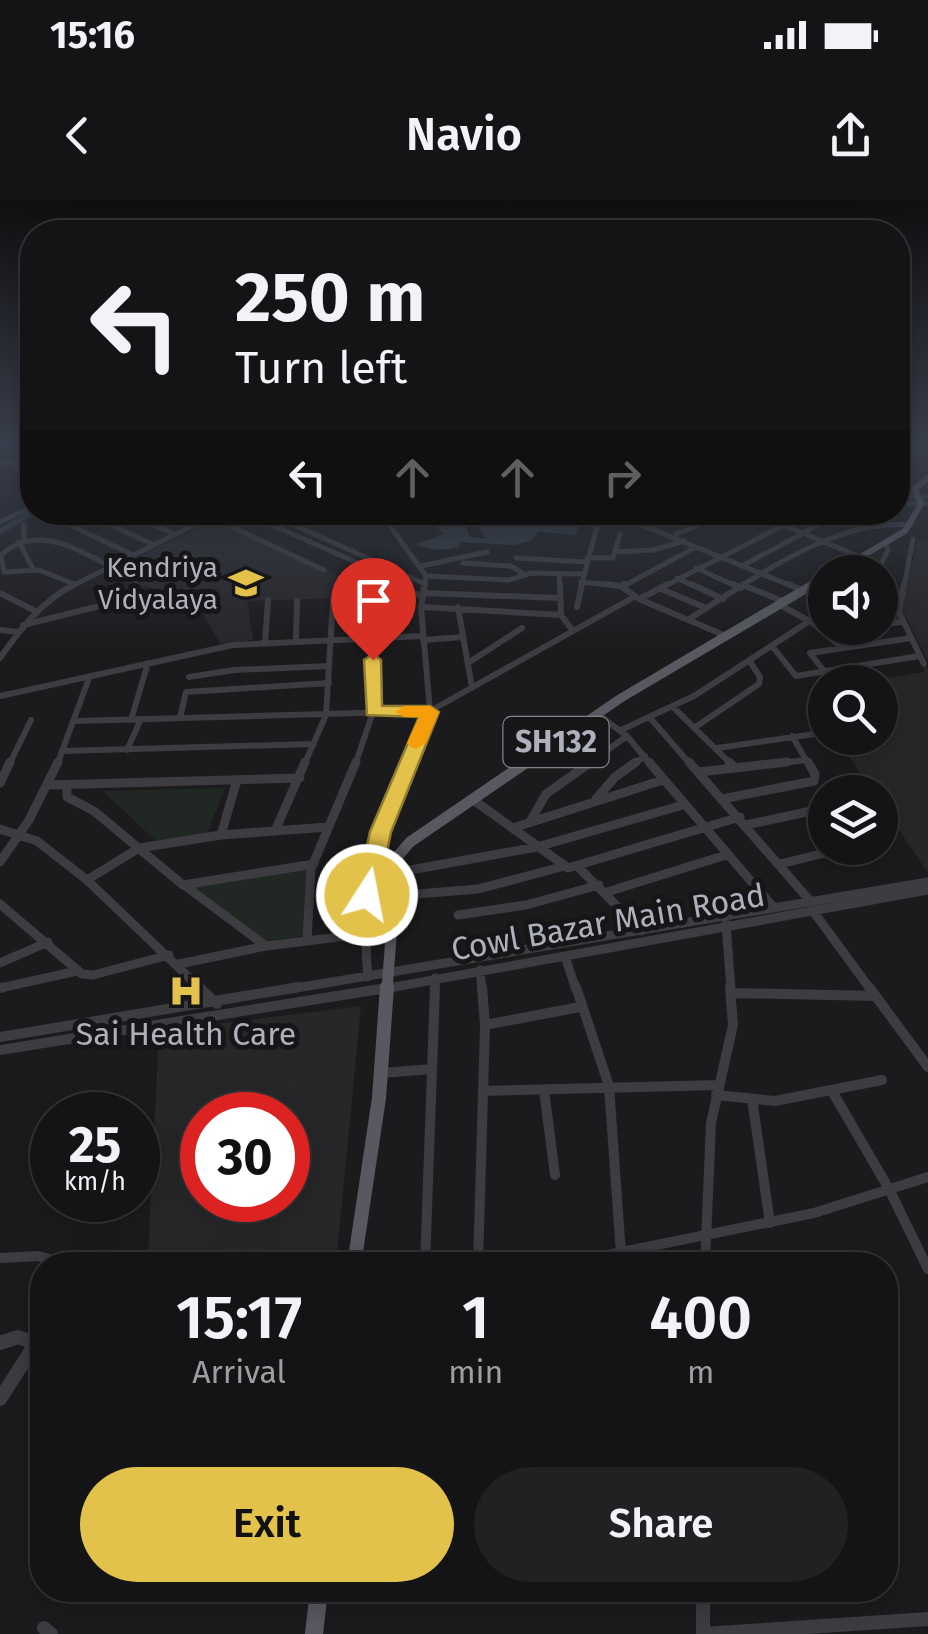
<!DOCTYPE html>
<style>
:root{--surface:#141416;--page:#212123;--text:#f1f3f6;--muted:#9d9ea1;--line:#333335;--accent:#e3c24c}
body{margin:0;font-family:"Fira Sans",sans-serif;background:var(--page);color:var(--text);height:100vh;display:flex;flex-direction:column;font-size:38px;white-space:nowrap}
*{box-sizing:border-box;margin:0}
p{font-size:32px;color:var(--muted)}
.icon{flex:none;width:55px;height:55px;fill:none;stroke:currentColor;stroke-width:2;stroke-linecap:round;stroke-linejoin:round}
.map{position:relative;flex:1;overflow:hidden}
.sheet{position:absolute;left:30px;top:1052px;width:868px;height:350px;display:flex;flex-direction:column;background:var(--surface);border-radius:40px;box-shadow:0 5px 25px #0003,0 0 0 2px var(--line)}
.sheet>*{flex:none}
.guide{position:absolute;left:20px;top:20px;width:890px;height:305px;border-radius:40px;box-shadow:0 5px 25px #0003,0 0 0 2px var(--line);background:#141416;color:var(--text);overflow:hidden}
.controls{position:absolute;left:808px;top:355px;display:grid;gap:20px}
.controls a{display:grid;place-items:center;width:90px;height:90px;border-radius:50%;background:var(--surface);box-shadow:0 5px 25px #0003,0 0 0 2px var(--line);font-size:50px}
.speed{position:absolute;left:30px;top:892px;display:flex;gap:20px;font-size:50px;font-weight:700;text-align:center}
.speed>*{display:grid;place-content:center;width:130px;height:130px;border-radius:50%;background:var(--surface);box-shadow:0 5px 25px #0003,0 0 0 2px var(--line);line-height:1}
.speed small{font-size:25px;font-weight:400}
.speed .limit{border:15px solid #d22;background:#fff;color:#111}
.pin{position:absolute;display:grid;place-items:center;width:85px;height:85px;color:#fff;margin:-102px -42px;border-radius:50% 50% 50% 0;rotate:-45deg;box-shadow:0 0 10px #0007}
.pin .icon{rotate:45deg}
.me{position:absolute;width:110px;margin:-55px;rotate:11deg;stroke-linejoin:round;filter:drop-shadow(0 0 8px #0008)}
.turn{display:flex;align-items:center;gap:35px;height:210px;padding:0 50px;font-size:45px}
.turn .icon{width:130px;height:130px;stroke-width:2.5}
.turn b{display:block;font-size:70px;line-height:85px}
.lanes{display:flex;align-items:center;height:95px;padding:0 50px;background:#0003;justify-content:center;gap:50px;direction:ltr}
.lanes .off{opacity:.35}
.eta{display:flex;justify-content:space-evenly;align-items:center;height:170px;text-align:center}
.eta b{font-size:60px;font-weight:600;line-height:70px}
.action{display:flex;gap:20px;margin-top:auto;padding:20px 50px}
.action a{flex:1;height:115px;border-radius:60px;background:var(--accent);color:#111;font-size:40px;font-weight:600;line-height:115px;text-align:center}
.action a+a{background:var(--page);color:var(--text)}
.status{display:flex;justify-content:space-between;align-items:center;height:70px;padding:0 50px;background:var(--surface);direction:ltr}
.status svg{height:28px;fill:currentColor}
header{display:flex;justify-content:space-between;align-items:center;height:130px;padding:0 50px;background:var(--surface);font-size:45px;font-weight:600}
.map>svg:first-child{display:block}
.built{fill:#27272a;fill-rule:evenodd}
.green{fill:#212723}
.water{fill:#313840}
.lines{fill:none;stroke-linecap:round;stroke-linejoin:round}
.canal{stroke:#313840;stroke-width:5}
.river{fill:#313840;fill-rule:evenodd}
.minor-far4{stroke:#3c3c41;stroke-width:5}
.minor-far3{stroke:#3c3c41;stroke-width:6}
.minor-far2{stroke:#3c3c41;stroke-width:9}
.minor-far1{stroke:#3c3c41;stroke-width:10}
.minor{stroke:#3c3c41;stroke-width:14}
.major-far4{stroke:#585960;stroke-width:6}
.major-far3{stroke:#585960;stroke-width:9}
.major-far2{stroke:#585960;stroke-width:11}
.major-far1{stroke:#585960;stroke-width:14}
.major{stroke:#585960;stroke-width:18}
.route{fill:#e3c24c;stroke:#947e31;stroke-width:2.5}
.slow{fill:#f59e0b}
.labels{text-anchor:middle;stroke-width:10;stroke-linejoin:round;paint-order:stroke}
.far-poi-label{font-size:28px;fill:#aeb1bb;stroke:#161618;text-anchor:end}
.shield{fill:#161618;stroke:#80828a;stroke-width:2.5}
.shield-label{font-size:30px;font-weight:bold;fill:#aeb1bb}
.street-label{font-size:32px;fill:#aeb1bb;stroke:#161618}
.poi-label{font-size:32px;fill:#aeb1bb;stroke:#161618}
</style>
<div class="status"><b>15:16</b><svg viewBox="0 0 49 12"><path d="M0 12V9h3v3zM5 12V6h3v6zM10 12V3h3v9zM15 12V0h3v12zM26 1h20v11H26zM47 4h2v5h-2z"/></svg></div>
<header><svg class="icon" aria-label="back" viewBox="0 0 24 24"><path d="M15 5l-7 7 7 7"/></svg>Navio<svg class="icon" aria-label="share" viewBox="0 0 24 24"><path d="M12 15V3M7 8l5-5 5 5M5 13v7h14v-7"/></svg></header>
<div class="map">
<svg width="928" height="1434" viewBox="0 0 928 1434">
<rect width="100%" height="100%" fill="#1b1b1d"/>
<path class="built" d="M216 319 346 379 406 396 247 401 253 440 220 444 195 399 101 376Z
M918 340 928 341V461L901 408Z
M923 467H928V673L880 602V592H873L836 538H880V482H856L924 472Z
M361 806 336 1065H235L148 1057 159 831ZM288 915V1000H202V915Z"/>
<path class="green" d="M225 588 207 634 156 641 103 591Z
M309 667 304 736 266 741 192 687Z"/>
<path class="water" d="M479 313H565L580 324 576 335 539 332 530 341 514 345 461 342 458 347C441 351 431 351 416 344L444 334 433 324 437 322 466 325 470 337 486 339 478 327 486 318Z"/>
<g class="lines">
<path class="canal" d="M898 297H928"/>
<path class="river" d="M32 309V312L36 314 0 335V328Z"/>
<path class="minor-far4" d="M1 246 32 255
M0 261 32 269
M898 292 914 291
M898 303 928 304
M43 312 133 355
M83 312 154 345
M123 312 175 334
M165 312 195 325
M265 312 425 384
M338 312 365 323 440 312
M380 312 426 376 424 387
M610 312 794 387
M211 317 324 370
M258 319 392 378
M0 322 32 307
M703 324 772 320 860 357
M24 325V341
M676 334 703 324 712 312
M19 342 33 369
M616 352 653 350 684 341
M516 358 586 362
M587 358H613L620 334
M463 363 511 366 524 374
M421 366 487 352
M742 366 837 315
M353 367 400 387
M696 368 738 387
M877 372 888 350 885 343
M559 373 560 387
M426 376 509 380 531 373 583 374
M677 378 696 387
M581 382 621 386
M74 384 39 370 4 372 1 355C37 324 74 348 110 366
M70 387 220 312
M581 387 601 312
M622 387 696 347
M663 387 784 325
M739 387C792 355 848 320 911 325
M904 387 913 339"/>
<path class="minor-far3" d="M394 384 421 396
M560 384 561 415 573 431
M605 384 621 386
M624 384 621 386 636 397
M668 384 639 399 726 436
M691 384 723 399
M733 384 741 388
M788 384 804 391
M904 384 899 412 924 464
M745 386 785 402
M880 386 903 394
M659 388 706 408
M0 393 35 411
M422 393 560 398
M380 402V437
M359 404 360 438
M780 405 813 423 841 447
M880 406 900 407
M421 407 561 415
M458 407 472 488
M577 407 582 384
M689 419 744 384
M880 424 903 422
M23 425 136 397
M0 430 18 432
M828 430 851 428
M423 440 463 437
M296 441 297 401
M265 443 268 400
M772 446 796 476 919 456
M0 458C21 428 42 401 75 384
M468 463 522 428
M824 471 810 453 911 438
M189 477 234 470 329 466
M0 496 233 445 422 436
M674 508 732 565
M597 514 627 536 651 565
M180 518 186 492 329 483
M651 519 691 565
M131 520 148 463
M76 521 430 511 634 397
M694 528 759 484 760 477 749 460
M621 530 694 496 825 411
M792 536 809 565
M717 548 815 534
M127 550 141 519
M62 551 314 544
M9 565 31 520
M57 565 89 478
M304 565 326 515 333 399
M355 565 373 512V438
M409 565 430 511 421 407 425 384
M587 565 627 536
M633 565 645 556
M765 565 806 560"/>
<path class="minor-far2" d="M649 562 774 708
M689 562 811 702
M729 562 734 567
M699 572 787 562
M0 583 10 562
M48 585 300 578
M67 586V597L94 611 183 685 314 664
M472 599 568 668 740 617
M596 599 615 577 636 562
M722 599 814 581 815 574 808 562
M531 620 546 594 591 562
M746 625 825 608
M516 627 663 580
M0 629 37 641 87 680 202 790
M275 631 305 562
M221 635 237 580
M880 639 891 636
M0 662 29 620 58 562
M780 664 845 648
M579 668 642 731
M394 673 537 647 683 605
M87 680 139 648 221 635 328 627
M184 685 266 746
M607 692 726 655
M392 696 478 689 561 667
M0 704 82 774 93 775 169 755
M813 711 871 790
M458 715 526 705 599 685
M726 724 731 790
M307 740 311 669 356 562
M565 756 576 790
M0 763 48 742
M179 764 266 746 363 734
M480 770 482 790
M368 777C359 696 381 636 410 562
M0 788 77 771
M284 790 928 682
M378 790 928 690
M435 790V778"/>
<path class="minor-far1" d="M199 787 217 804
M576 787 609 886 621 1054
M869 787 928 867
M0 788 4 787
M734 793 874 796
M485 825 580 807
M0 837 299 787
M0 850 393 787
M381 873 432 869
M544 890 555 975
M483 891 718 885
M832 891 889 989 928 1069
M716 895 775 901 882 880
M752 899 770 1023
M0 1058 38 1056 71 1065
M425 1065 435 787
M478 1065 485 825 482 787
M558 1065 814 1013 928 977
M705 1065 711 923 733 825 730 787"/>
<path class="minor" d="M0 1143 18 1137 42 1146
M0 1199 34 1146
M703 1390V1434
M44 1428 51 1434
M703 1434 928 1419"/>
<path class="major-far4" d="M835 372 905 331 921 304 915 289 928 278
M810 387 825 378"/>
<path class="major-far3" d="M523 565 621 498 814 384"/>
<path class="major-far2" d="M387 790 397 657 410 642 527 562"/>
<path class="major-far1" d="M354 1065 379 898 387 787"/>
<path class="major" d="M314 1434 319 1390"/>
</g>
<linearGradient id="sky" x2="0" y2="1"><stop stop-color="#0f0f10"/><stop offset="0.55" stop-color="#393f4c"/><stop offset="1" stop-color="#393f4c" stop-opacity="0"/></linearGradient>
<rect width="928" height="446" fill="url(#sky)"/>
<path class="route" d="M373 454 381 460 382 506H430L439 512 391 632 378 695 367 703 356 695 370 632 419 517 367 515 364 460Z"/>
<path class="slow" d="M430 506 439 512 426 543 416 549 410 547 407 543 419 517H404L395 512 404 506Z"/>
<defs>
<g id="school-bare" transform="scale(2.7)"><path d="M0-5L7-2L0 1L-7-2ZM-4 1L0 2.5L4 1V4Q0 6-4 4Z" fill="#e3c24c" stroke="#161618" stroke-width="2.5" paint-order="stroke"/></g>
<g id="hospital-bare" transform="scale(2.7)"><path d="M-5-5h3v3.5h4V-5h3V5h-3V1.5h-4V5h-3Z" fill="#e3c24c" stroke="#161618" stroke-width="2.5" paint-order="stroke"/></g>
</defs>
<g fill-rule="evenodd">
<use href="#school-bare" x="246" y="383"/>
<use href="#hospital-bare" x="186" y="791"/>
</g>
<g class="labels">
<g class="far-poi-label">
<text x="218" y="377">Kendriya<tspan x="218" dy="32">Vidyalaya</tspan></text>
</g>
<rect class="shield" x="503.5" y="517" width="105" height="50" rx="8"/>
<g class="shield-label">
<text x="556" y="552">SH132</text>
</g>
<g class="street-label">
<text transform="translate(608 722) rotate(-10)" y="11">Cowl Bazar Main Road</text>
</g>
<g class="poi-label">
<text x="186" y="845">Sai Health Care</text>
</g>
</g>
</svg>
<div class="controls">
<a><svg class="icon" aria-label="sound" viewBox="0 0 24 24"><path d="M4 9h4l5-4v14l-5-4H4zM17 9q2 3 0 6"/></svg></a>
<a><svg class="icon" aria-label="search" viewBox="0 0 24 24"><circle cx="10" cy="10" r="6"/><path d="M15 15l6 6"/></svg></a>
<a><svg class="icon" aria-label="layers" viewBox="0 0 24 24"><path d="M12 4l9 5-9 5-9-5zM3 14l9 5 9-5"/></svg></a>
</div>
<div class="speed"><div>25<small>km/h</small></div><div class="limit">30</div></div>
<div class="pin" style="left:373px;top:460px;background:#d93025"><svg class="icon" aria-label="arrive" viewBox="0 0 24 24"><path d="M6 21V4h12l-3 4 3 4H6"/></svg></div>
<svg class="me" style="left:367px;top:695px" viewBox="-20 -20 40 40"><circle r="17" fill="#e3c24c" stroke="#fff" stroke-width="3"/><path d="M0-11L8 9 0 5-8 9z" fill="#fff"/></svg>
<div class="guide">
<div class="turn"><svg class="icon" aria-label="left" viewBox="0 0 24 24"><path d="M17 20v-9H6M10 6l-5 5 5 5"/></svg><div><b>250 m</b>Turn left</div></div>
<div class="lanes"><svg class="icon" aria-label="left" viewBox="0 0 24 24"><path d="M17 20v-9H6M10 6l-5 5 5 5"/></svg><svg class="icon off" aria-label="ahead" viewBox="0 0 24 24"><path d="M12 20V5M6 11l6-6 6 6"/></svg><svg class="icon off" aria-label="ahead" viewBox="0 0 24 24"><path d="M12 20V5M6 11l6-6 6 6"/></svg><svg class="icon off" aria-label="right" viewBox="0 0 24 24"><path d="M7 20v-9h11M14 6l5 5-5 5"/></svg></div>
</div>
<section class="sheet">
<div class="eta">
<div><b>15:17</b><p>Arrival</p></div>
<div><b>1</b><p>min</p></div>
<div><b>400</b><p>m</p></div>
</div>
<div class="action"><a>Exit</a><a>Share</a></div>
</section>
</div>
